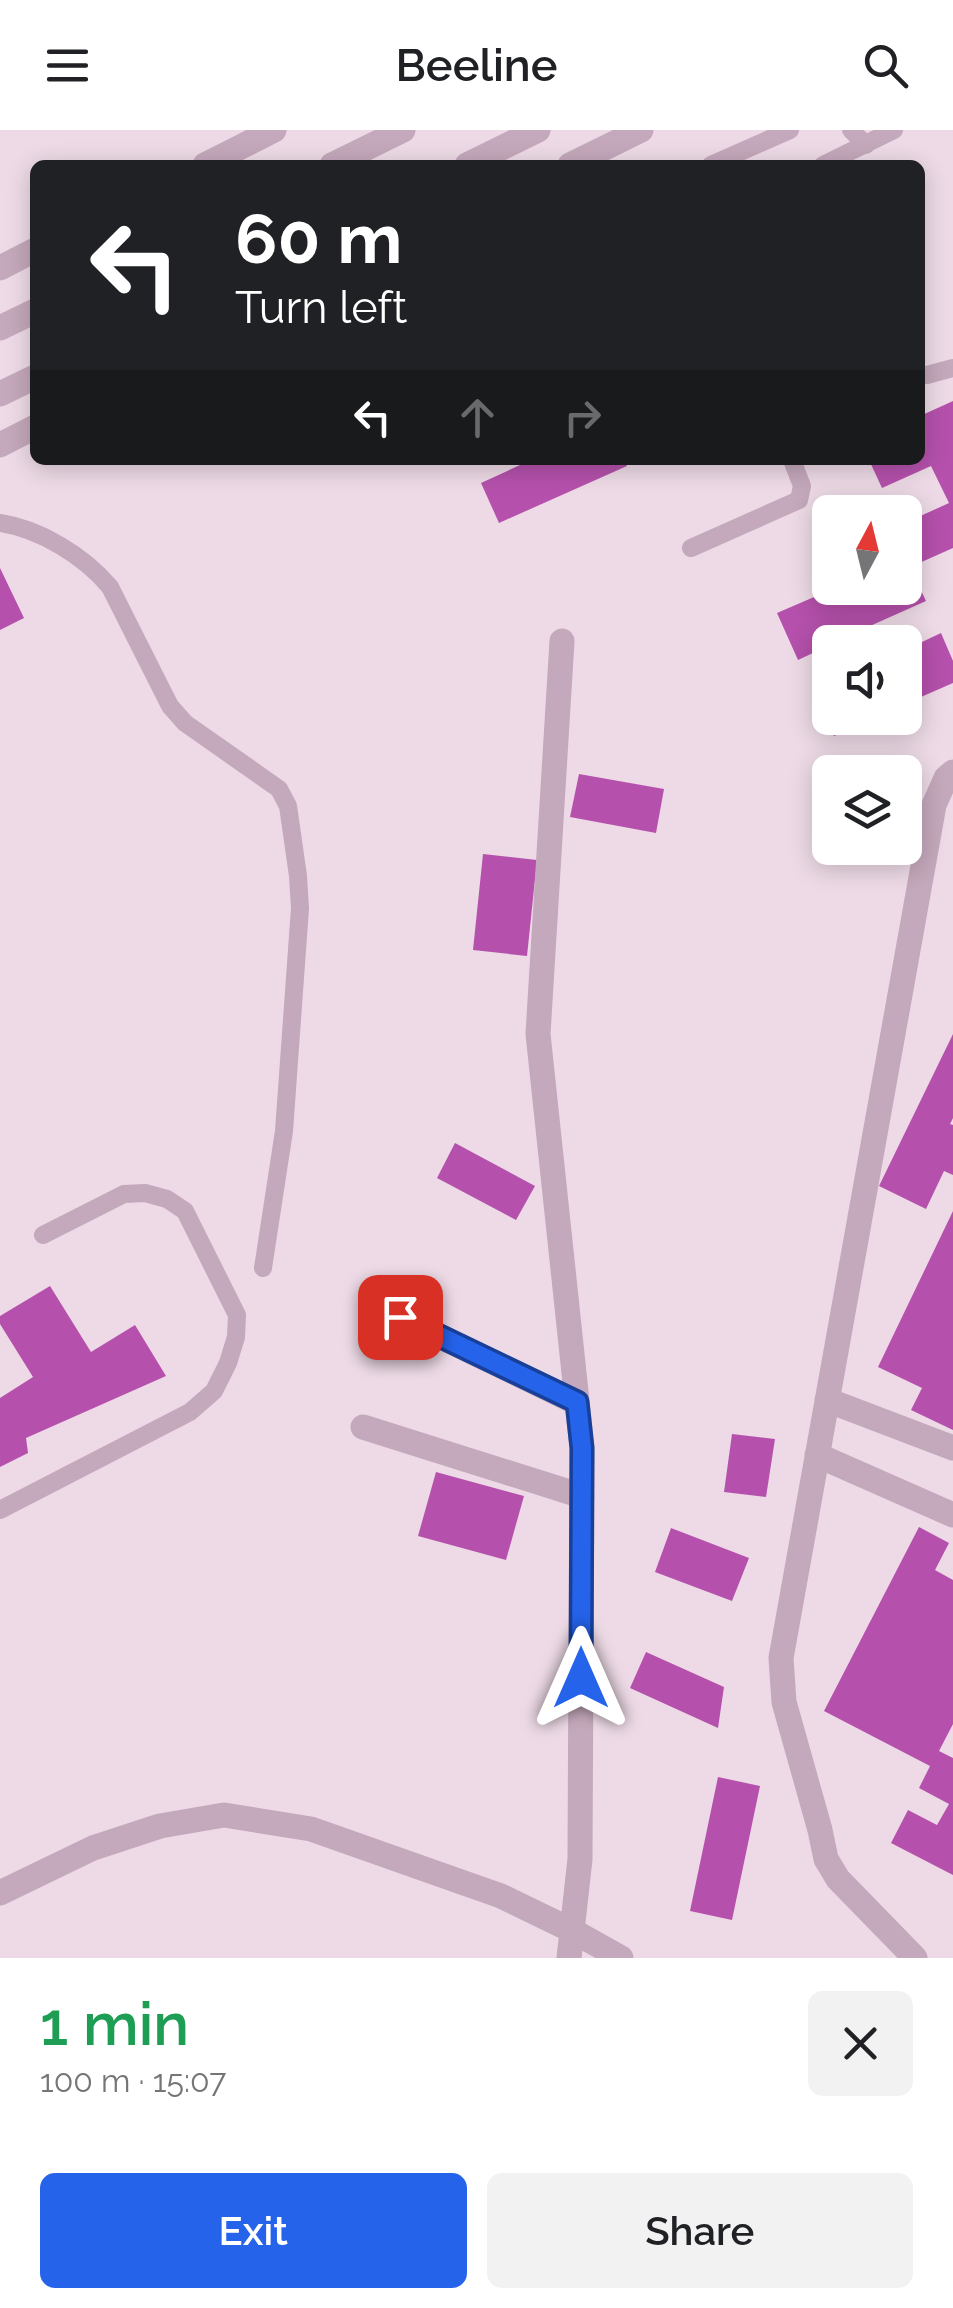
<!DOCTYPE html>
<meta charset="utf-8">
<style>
:root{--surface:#fff;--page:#f2f2f2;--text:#202124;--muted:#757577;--accent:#2563eb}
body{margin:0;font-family:Raleway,sans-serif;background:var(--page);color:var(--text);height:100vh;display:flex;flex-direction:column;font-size:38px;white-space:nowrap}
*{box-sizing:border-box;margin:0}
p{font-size:32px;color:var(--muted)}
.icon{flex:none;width:55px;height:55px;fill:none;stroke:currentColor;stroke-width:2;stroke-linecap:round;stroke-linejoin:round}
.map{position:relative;height:1828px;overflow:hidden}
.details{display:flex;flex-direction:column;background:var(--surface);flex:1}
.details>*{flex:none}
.guide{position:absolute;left:30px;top:30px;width:895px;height:305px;border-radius:15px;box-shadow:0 5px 25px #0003;background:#202124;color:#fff;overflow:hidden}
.needle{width:65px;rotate:7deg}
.fabs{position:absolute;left:812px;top:365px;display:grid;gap:20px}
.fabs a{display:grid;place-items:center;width:110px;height:110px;border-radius:15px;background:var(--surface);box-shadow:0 5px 25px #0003;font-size:50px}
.pin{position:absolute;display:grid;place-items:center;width:85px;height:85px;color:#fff;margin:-42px;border-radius:20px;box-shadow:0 5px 15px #0006}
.me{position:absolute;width:110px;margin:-55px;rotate:0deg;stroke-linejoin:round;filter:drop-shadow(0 0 8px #0008)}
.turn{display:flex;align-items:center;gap:35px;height:210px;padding:0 40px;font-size:45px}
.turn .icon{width:130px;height:130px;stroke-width:2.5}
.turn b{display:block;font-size:70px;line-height:85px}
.lanes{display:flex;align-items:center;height:95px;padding:0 40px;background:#0003;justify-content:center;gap:50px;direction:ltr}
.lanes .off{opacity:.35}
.round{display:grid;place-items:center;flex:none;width:105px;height:105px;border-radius:15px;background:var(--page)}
.headline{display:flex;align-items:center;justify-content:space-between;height:170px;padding:0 40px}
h1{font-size:60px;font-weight:600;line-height:75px;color:#1e9e55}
.cta{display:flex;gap:20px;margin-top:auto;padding:20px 40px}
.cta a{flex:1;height:115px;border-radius:15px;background:var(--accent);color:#fff;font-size:40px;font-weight:600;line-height:115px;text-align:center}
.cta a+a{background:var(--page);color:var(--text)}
header{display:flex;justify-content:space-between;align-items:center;height:130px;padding:0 40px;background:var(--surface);font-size:45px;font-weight:600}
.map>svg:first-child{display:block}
.building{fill:#b551ac}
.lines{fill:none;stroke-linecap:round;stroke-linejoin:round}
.service{stroke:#c4a8bb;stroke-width:18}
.minor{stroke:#c4a8bb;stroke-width:25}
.route-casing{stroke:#184099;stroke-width:25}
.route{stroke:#2563eb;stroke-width:18}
</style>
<header><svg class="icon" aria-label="menu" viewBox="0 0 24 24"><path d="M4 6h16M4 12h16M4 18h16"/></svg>Beeline<svg class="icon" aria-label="search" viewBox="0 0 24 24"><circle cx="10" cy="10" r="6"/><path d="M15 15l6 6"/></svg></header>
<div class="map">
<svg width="953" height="1828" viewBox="0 0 953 1828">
<rect width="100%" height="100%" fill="#eddae6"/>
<path class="building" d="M953 271V418L917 434 905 408V393L949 373 931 336 882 358 869 330H920V286Z
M531 330H624L627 336 499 393 481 353Z
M905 426 926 471 870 496 877 512H850L848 507 837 512H830V515L798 530 777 483 835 458H905Z
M0 438 24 488 0 500Z
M941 503 953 531V553L905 574V520Z
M830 559V588H876L834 606 815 566Z
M579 644 664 659 656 703 570 687Z
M483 724 537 730 527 826 473 820Z
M953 904V988L950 994 953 995V1045L944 1041 926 1079 879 1056Z
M455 1013 535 1056 516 1090 437 1048Z
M953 1081V1300L911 1280 922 1258 878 1237Z
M50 1156 91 1222 135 1195 166 1246 26 1308 28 1323 0 1337V1268L33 1247 0 1194V1186Z
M732 1304 775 1309 766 1367 724 1362Z
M436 1342 524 1366 506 1430 418 1406Z
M919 1397 949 1413 935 1440 953 1450V1594L939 1621 953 1628V1745L891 1713 908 1680 937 1695 949 1674 919 1658 930 1636 824 1581Z
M671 1398 749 1428 732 1471 655 1442Z
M646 1522 724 1557 718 1598 630 1558Z
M718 1647 760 1656 732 1790 690 1781Z"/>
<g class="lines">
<path class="service" d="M851 0 866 15
M711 35 790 0
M823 35 894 0
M920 245H927L953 238
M0 393C40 399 84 426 110 457L170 576 185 593 279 659 288 676 298 746 300 778 284 1001 263 1138
M691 418 799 370 802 356 792 330
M0 1380 190 1282 214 1261 228 1233 236 1207 237 1185 185 1081 167 1069 145 1063 124 1064 43 1105"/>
<path class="minor" d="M205 35 274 0
M332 35 403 0
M467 35 538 0
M570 35 641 0
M0 138 35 120
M0 198 35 181
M0 264 35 247
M0 315 35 297
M562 511 538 904 582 1318 580 1729 569 1828
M400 1187 577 1273
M827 1270 953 1318
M363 1297 582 1366
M817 1325 953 1385
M0 1763 93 1718 160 1696 224 1685 311 1699 501 1766 571 1800 621 1828
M915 1828 838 1749 826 1729 820 1700 784 1572 781 1528 934 675 946 648 953 642"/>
</g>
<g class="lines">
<g class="route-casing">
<path id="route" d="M400 1187 577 1272 582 1318 581 1548"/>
</g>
<use href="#route" class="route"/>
</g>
</svg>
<div class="fabs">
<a><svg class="needle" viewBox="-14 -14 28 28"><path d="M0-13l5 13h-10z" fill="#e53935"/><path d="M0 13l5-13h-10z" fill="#757577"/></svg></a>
<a><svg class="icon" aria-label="sound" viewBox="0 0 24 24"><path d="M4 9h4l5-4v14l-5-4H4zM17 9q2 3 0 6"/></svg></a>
<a><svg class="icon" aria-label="layers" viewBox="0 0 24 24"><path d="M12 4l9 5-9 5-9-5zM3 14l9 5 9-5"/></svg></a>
</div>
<div class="pin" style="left:400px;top:1187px;background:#d93025"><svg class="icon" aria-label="arrive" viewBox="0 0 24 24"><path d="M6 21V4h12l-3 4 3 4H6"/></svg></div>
<svg class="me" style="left:581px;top:1548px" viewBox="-20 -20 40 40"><path d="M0-17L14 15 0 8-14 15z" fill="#2563eb" stroke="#fff" stroke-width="4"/></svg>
<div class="guide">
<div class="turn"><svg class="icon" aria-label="left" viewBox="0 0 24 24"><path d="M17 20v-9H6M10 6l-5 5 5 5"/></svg><div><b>60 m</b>Turn left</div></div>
<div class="lanes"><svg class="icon" aria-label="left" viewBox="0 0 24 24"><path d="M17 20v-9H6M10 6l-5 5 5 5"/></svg><svg class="icon off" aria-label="ahead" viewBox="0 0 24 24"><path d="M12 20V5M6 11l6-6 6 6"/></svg><svg class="icon off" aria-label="right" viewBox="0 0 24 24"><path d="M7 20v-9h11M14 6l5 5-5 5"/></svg></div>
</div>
</div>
<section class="details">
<div class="headline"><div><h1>1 min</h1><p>100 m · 15:07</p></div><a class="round"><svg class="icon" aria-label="close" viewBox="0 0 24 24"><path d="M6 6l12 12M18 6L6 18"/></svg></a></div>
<div class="cta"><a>Exit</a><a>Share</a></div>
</section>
